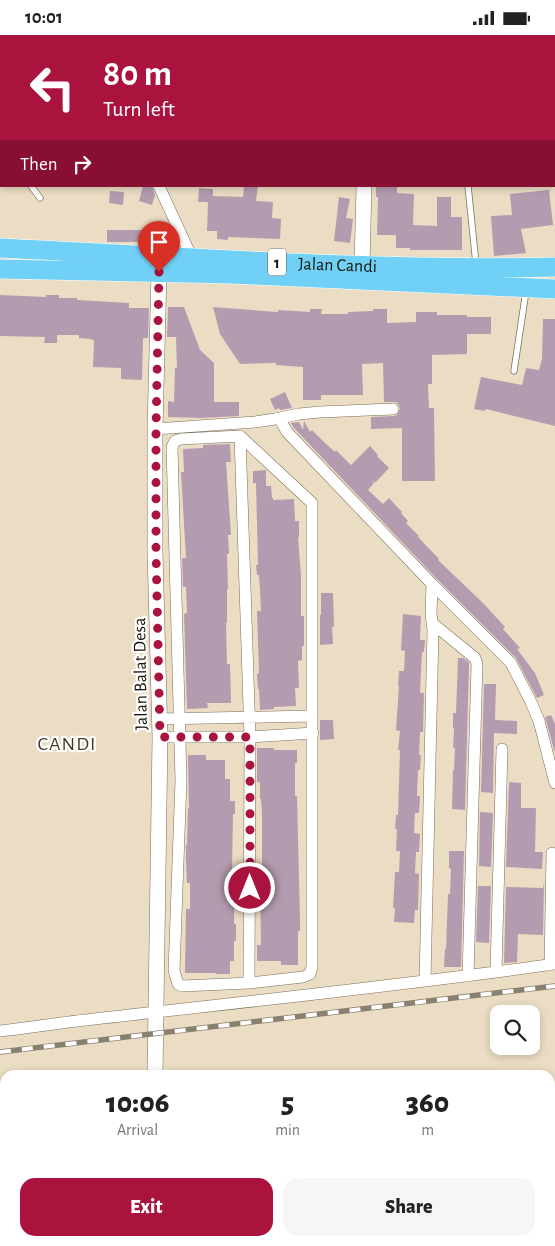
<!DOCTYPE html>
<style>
:root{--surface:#fff;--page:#f6f6f6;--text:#222;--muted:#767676;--accent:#aa133e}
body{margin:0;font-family:"Alegreya Sans",sans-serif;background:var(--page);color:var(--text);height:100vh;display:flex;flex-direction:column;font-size:19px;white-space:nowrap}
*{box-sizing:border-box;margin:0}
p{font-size:16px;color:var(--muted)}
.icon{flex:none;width:28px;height:28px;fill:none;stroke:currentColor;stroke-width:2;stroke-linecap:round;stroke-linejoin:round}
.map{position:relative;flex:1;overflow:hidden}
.sheet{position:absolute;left:0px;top:1035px;width:555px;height:176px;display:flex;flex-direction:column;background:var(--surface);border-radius:15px 15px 0 0;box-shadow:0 2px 8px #0003}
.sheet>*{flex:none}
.hud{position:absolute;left:0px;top:0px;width:555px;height:152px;box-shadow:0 2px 8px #0003;background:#aa133e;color:#fff;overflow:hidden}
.tools{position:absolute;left:490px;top:970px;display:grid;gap:10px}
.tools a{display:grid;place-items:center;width:50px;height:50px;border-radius:10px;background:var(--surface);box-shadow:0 2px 8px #0003;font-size:25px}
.pin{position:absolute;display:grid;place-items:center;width:42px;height:42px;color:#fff;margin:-51px -21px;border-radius:50% 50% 50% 0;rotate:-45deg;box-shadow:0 0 5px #0007}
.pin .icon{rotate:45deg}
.me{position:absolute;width:55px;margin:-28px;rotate:0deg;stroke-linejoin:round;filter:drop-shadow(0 0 4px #0008)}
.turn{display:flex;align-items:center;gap:18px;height:105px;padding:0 20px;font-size:22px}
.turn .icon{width:65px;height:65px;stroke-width:2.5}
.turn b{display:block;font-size:35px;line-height:42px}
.then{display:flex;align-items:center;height:48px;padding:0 20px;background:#0003;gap:10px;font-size:19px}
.eta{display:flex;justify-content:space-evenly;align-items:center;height:85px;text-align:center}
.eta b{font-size:30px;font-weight:800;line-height:35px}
.cta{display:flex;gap:10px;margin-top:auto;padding:10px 20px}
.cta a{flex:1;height:58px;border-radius:15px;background:var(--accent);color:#fff;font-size:20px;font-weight:800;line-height:58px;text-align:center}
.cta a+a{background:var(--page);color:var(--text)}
.status{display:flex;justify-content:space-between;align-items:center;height:35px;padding:0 25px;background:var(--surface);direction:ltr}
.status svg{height:14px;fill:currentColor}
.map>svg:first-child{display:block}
.building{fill:#b39caf}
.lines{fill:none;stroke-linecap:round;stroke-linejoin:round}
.service-casing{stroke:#7a6e57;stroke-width:7}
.minor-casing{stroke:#7a6e57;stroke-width:12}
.tertiary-casing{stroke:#7a6e57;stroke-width:16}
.trunk-casing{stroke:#fff;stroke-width:20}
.service{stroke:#fff;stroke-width:5.5}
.minor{stroke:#fff;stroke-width:11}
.tertiary{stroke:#fff;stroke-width:15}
.trunk{stroke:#70d0f6;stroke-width:19}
.rail-casing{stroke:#8a806f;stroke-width:5.5}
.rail{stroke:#fff;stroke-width:4;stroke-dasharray:11;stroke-linecap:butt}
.route{stroke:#aa133e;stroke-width:9;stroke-dasharray:0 16.2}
.labels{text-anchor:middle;stroke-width:4.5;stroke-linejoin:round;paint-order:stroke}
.shield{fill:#fff;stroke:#5f5c56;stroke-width:1}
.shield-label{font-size:16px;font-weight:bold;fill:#1b160d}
.street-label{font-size:18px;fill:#1b160d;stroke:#fff}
.quarter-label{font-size:20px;letter-spacing:1px;fill:#463b26;stroke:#fff}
</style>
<div class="status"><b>10:01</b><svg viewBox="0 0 49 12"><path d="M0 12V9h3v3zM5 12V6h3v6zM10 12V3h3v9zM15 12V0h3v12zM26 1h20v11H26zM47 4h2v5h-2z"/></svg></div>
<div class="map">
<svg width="555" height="1211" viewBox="0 0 555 1211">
<rect width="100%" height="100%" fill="#ebddc4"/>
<path class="building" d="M143 151H152L155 160 152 170 139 166Z
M244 151H258L256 166 273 167 272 183 281 184 280 204 228 202V205L217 204V196H207L208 167H198L199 153 213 154V161L243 162Z
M376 151H397V158L414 159 413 190 437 191V162H451V182H462V215H410V213H396V200H377L378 162H376Z
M549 155 553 190 521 194 526 218 494 221 491 181 512 180 510 159Z
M110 156 124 157 123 170 109 168Z
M339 162 350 164 346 183 353 184 350 208 334 206Z
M107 195H153V207H107Z
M0 260 46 262V260H59V263H77V265L129 268V273H149L148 303H143L142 345 121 344V333L93 332 94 305H91L92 304 79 303V300H57V308H44L45 302 0 301Z
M168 272H184L200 315 214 328V367H239V381L201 383 168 382V366L174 367 175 333H177L176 302H167Z
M213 272 278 277V275L310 277V274H322L321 279H348V277L373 276V274H387V288L416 287V277H437V280H467V282H491V299H467V319L432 320V349H428L429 373H434L435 446H402V393L371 394V382L394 381 397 380 400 374 399 370 396 367H384L383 328 362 329 363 360H321V365H303V332L276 330V328L240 329 220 299Z
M543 284H555V391L486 374 485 376 474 374 481 342 522 350 526 333 539 335 542 324Z
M285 357 292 373 280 375 279 373 275 375 270 364Z
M304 386 310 397 312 395 325 408 335 417 336 415 351 430 370 411 378 420 377 421 389 433 376 447H372L374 448 368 455 383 469 389 463 402 477 401 478 408 486 406 488 419 501 418 502 439 524 438 525 484 569 505 592 503 594 520 613 517 614 535 638 544 660 537 663 516 623 437 544 293 392 291 388 299 387 303 395Z
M230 409 231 427H226L231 500H228L229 519H227L228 554H227V588H226L227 629H230L231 668H207L208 673 187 674 184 579 187 578 186 552H183L182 523H186L181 437H184L183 414 203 413V410Z
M266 435V451H271L272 463H273V465L294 464 295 486H299V502H298L301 541V581H304V611H302V625L298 626 299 653H295L296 671 274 672V674L260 675 259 654H258L257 639 259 638 257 576H261L260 556 259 540H257L256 530H258L256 448H253V436Z
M321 558H333L334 592H332L333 609 320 610V580H321Z
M403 579 421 581 420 605H425L424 617H422L421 637 420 658H424L423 697H420L419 720H421L420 735H418L417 761H420L419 778H415L414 798 420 799 419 817H416L415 838 419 839 418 875H415L414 888 394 887 395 873H393L395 837H399L400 816H396L397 794H395L396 780H398L400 715H398L400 696 396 695 399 651H398L399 636H404L405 616 401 615Z
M458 623H463L469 627V630L465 775 452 774 453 735H454L455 713H453L454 693H453V678H456Z
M484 649H496L495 685 517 686V699L494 698 493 758 481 757Z
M551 680 555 689V718L545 682Z
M320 685H333L334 704 320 705Z
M257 713H274V715H297V728H295V761H297L300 885V896H298V930H281V926H257V910H261L260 846H262V778L261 764H260V747H257Z
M188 720H206V725H225V744H230V766H235V779H233L232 839H235L234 889H236V906H234V926H230V939H216V938H185L186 874H190V848H187L186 826V810H187L188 773H189Z
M509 747 521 748V773H536L535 817H543L542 834 506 832Z
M480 777 493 778 491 832 479 831Z
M449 816H464L461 932H444L445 914H446L448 859H450L451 834 449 833Z
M544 847 543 900 518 899 517 927 504 928 506 852 543 853Z
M478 851H491L489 908 476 907Z"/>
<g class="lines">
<g class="service-casing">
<path id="service" d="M443 0V1
M0 109 1 111
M31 151 40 163
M468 151 476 229
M514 336 526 256"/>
</g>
<g class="minor-casing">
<path id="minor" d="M51 1V0
M123 1 124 0
M177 1V0
M159 151 192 223
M279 383 287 397 432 549 511 628 530 665 539 686 555 748
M155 394 255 387 275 384 299 379 320 377 393 374
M240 401 312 468V932L310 939 303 942 249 948 182 951 178 949 174 936 181 745 172 412 175 406 181 404Z
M240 401 250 702 249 948
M432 588 475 623 477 629 468 941
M160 684 312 681
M160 702H250L313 698
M550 930 552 818
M496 936 502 714
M425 946 433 595 431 579 432 549
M0 996C29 993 57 988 86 985 243 967 399 951 555 929
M550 1070 555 1065
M0 1109 5 1110
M533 1206 534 1211"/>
</g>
<g class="tertiary-casing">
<path id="tertiary" d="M369 1V0
M362 230 364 151
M155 1040 160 702 155 517V394L159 237
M147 1211V1206"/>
</g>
<g class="trunk-casing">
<g id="trunk">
<path id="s1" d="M0 213C185 222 370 236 555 232"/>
<path d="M0 234 231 239 555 254"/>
</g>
</g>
<use href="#service" class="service"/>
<use href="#minor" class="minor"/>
<use href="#tertiary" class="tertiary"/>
<use href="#trunk" class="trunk"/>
<g class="rail-casing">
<path id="rail" d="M0 1017 555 951"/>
</g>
<use href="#rail" class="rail"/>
</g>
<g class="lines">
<path class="route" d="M159 237 156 394V517L160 702H250V853"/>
</g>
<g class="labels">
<rect class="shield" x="268" y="213.5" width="18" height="27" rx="4"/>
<g class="shield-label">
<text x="277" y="233">1</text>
</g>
<g class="street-label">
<text dy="6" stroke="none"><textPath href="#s1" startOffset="338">Jalan Candi</textPath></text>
<text transform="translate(140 639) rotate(-91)" y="6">Jalan Balat Desa</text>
</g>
<g class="quarter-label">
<text x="67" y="715">CANDI</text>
</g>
</g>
</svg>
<div class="tools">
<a><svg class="icon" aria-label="search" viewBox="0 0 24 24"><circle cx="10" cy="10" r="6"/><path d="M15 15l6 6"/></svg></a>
</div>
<div class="pin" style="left:159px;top:237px;background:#d93025"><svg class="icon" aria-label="arrive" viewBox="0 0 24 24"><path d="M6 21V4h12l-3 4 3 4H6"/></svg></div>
<svg class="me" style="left:250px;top:853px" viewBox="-20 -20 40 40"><circle r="17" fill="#aa133e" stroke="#fff" stroke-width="3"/><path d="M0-11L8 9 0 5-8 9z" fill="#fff"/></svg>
<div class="hud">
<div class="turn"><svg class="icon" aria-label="left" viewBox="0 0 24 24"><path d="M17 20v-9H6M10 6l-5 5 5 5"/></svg><div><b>80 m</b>Turn left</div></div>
<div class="then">Then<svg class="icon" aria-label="right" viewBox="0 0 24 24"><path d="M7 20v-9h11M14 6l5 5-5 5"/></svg></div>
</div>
<section class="sheet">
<div class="eta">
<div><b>10:06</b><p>Arrival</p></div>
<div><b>5</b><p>min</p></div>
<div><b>360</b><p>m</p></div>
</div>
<div class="cta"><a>Exit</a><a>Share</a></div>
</section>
</div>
